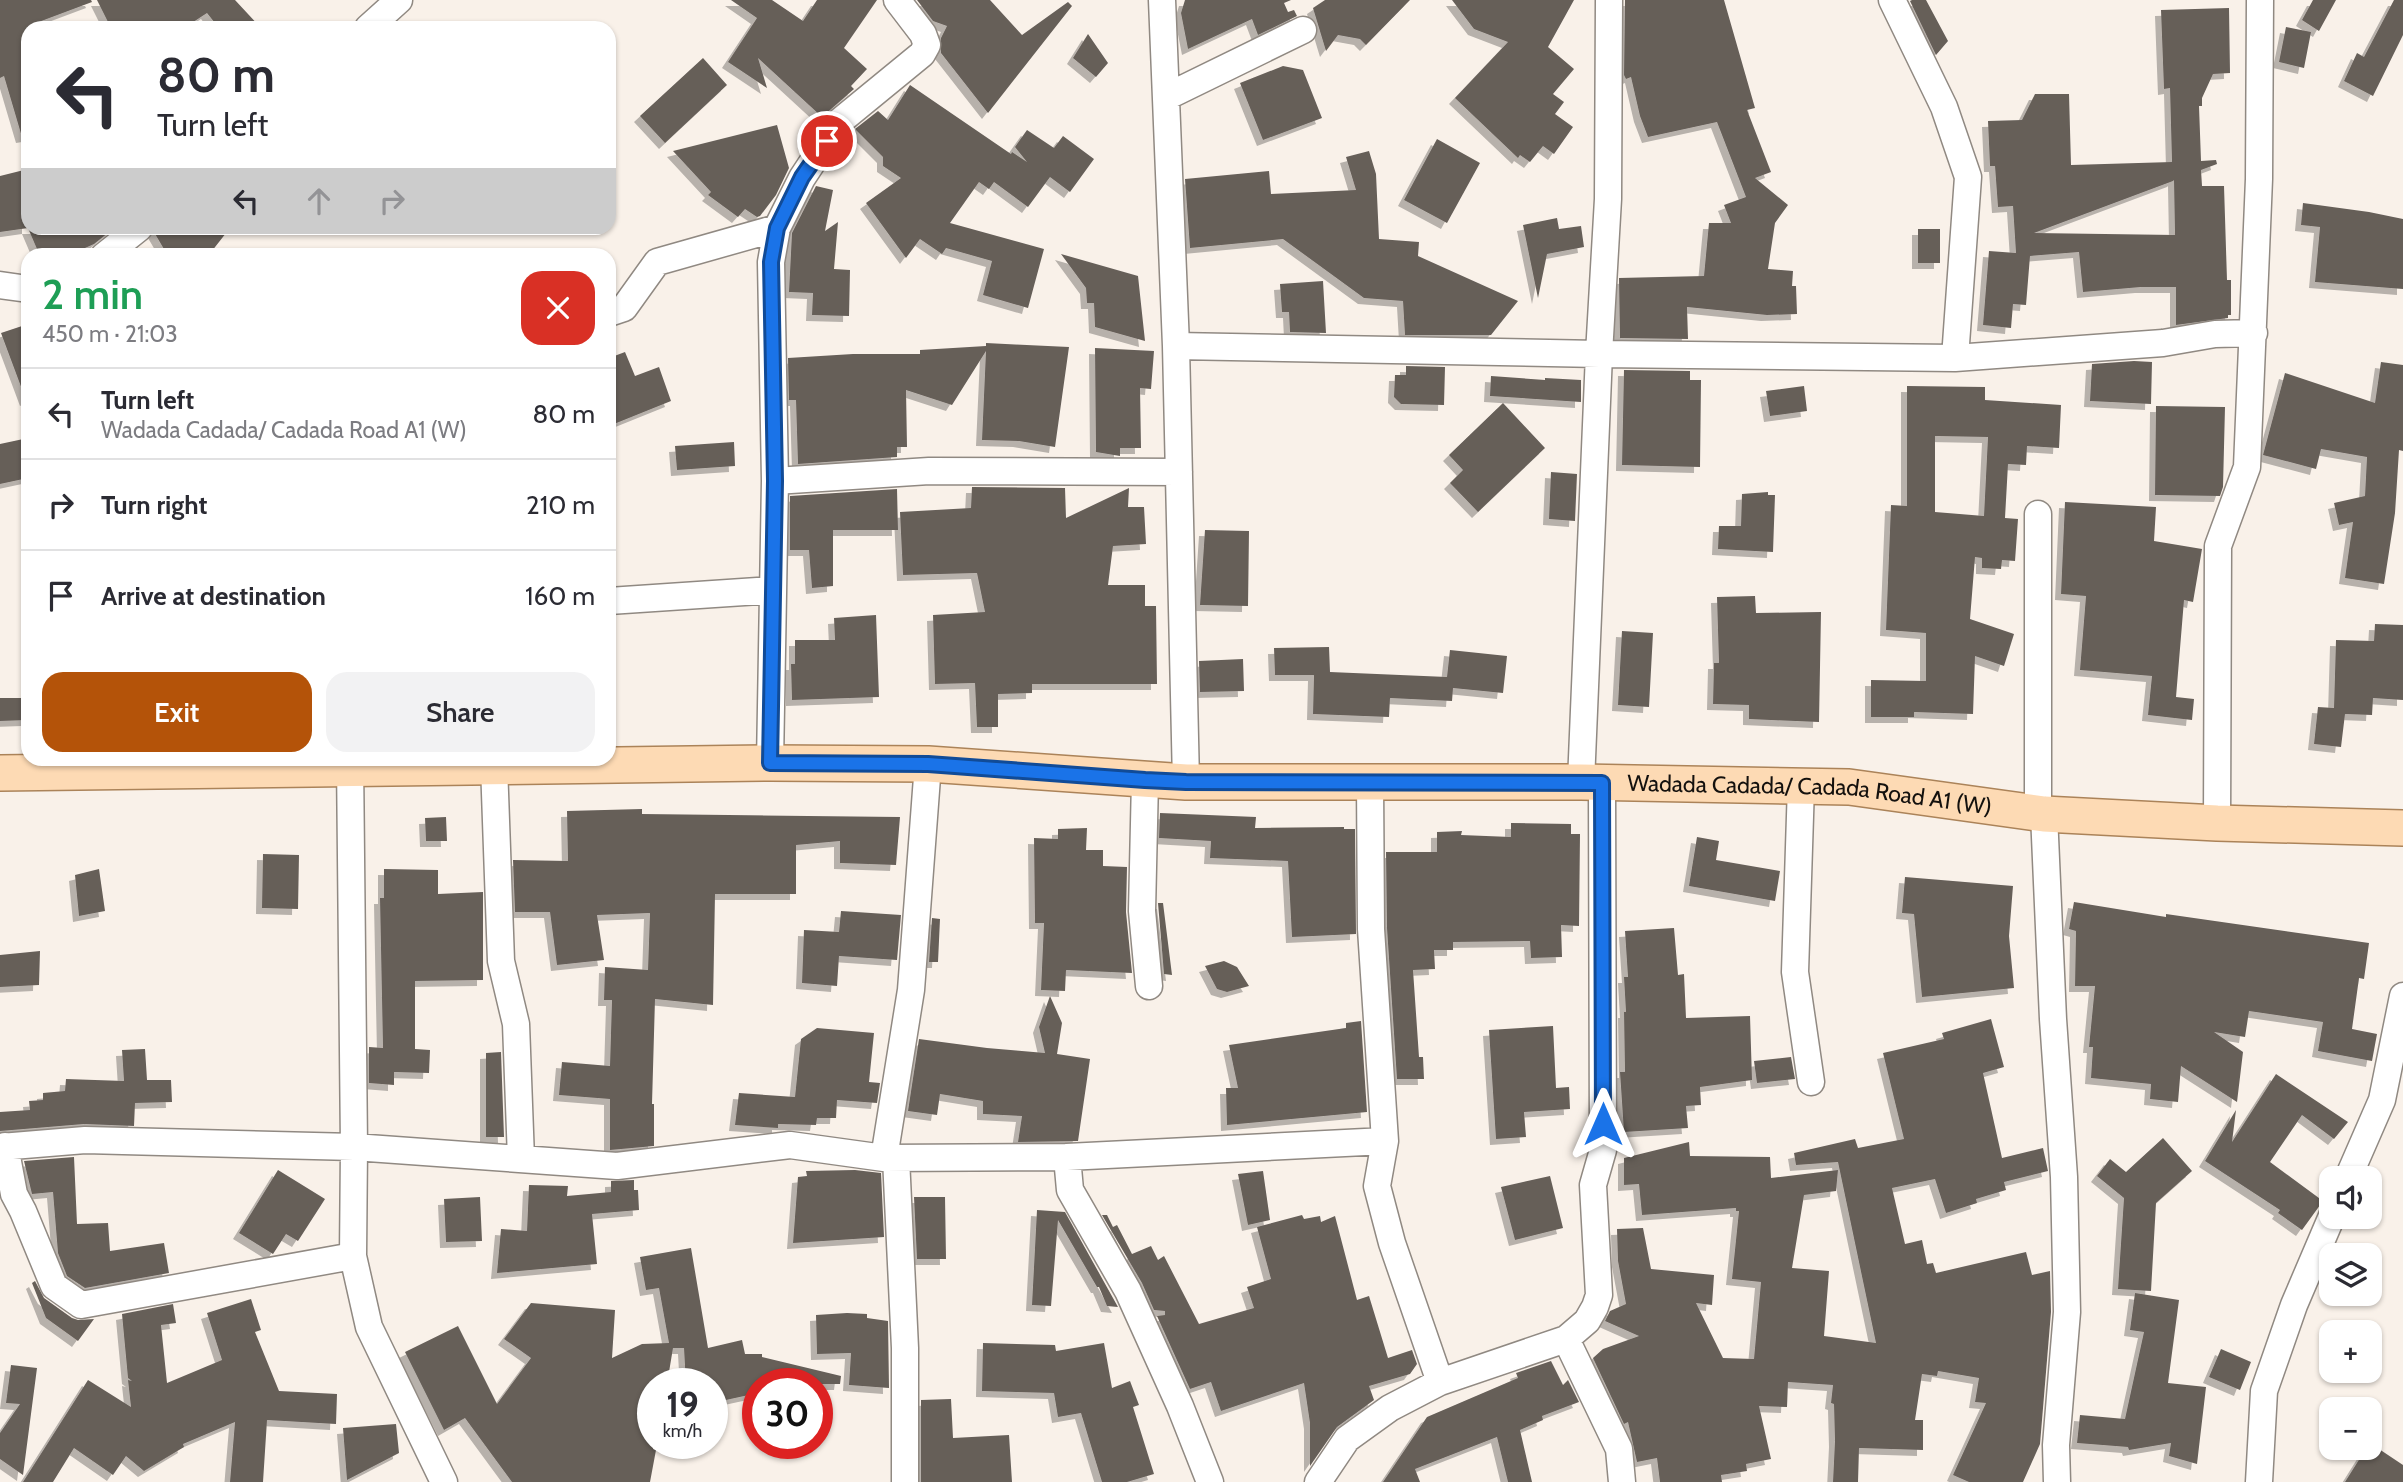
<!DOCTYPE html>
<meta charset="utf-8">
<style>
:root{--surface:#fff;--page:#f2f2f3;--text:#2b2b33;--muted:#7c7c81;--line:#e1e1e2;--accent:#b45309}
body{margin:0;font-family:Cabin,sans-serif;background:var(--page);color:var(--text);height:100vh;display:flex;flex-direction:column;font-size:26px;white-space:nowrap}
*{box-sizing:border-box;margin:0}
p{font-size:23px;color:var(--muted)}
.icon{flex:none;width:38px;height:38px;fill:none;stroke:currentColor;stroke-width:2;stroke-linecap:round;stroke-linejoin:round}
.map{position:relative;flex:1;overflow:hidden}
.side{position:absolute;left:21px;top:248px;width:595px;height:518px;display:flex;flex-direction:column;background:var(--surface);border-radius:21px;box-shadow:0 2px 5px #0004}
.side>*{flex:none}
.hud{position:absolute;left:21px;top:21px;width:595px;height:214px;border-radius:21px;box-shadow:0 2px 5px #0004;background:#fff;color:var(--text);overflow:hidden}
.buttons{position:absolute;left:2319px;top:1166px;display:grid;gap:14px}
.buttons a{display:grid;place-items:center;width:63px;height:63px;border-radius:14px;background:var(--surface);box-shadow:0 2px 5px #0004;font-size:35px}
.speed{position:absolute;left:637px;top:1368px;display:flex;gap:14px;font-size:35px;font-weight:700;text-align:center}
.speed>*{display:grid;place-content:center;width:91px;height:91px;border-radius:50%;background:var(--surface);box-shadow:0 2px 5px #0004;line-height:1}
.speed small{font-size:18px;font-weight:400}
.speed .limit{border:10px solid #d22;background:#fff;color:#111}
.pin{position:absolute;display:grid;place-items:center;width:60px;height:60px;color:#fff;margin:-30px;border:4px solid #fff;border-radius:50%;box-shadow:0 2px 7px #0007}
.me{position:absolute;width:77px;margin:-38px;rotate:0deg;stroke-linejoin:round;filter:drop-shadow(0 0 5px #0008)}
.turn{display:flex;align-items:center;gap:24px;height:147px;padding:0 21px;font-size:32px}
.turn .icon{width:91px;height:91px;stroke-width:2.5}
.turn b{display:block;font-size:49px;line-height:60px}
.lanes{display:flex;align-items:center;height:66px;padding:0 21px;background:#0003;justify-content:center;gap:35px;direction:ltr}
.lanes .off{opacity:.35}
.round{display:grid;place-items:center;flex:none;width:74px;height:74px;border-radius:21px;background:var(--page)}
.overview{display:flex;align-items:center;justify-content:space-between;height:119px;padding:0 21px}
h1{font-size:42px;font-weight:600;line-height:52px;color:#1e9e55}
.action{display:flex;gap:14px;margin-top:auto;padding:14px 21px}
.action a{flex:1;height:80px;border-radius:21px;background:var(--accent);color:#fff;font-size:28px;font-weight:600;line-height:80px;text-align:center}
.action a+a{background:var(--page);color:var(--text)}
ul{padding:0;list-style:none}
li{display:flex;align-items:center;gap:21px;height:91px;padding:0 21px;border-top:2px solid var(--line)}
li div{flex:1}
li b{display:block;font-size:26px}
li em{font-style:normal}
.map>svg:first-child{display:block}
.building{fill:#665f59;fill-rule:evenodd;filter:url(#shadow)}
.lines{fill:none;stroke-linecap:round;stroke-linejoin:round}
.minor-casing{stroke:#908982;stroke-width:29}
.major-casing{stroke:#ab8359;stroke-width:38}
.minor{stroke:#fff;stroke-width:26}
.major{stroke:#fddab4;stroke-width:35}
.route-casing{stroke:#114b97;stroke-width:18}
.route{stroke:#1a73e8;stroke-width:12}
.labels{text-anchor:middle;stroke-width:7;stroke-linejoin:round;paint-order:stroke}
.street-label{font-size:23px;fill:#14110e;stroke:#f9f1e9}
</style>
<div class="map">
<svg width="2403" height="1482" viewBox="0 0 2403 1482">
<defs>
<filter id="shadow"><feDropShadow dx="-6" dy="6" stdDeviation="0" flood-color="#0004"/></filter>
</defs>
<rect width="100%" height="100%" fill="#f9f1e9"/>
<path class="building" d="M0 0H91L92 2 28 26V136L22 137 4 76 0 78Z
M97 0H235L261 28H219L207 13 184 28H111Z
M731 0H772L803 21 817 0H877L844 48 867 69 851 86 854 89 822 117 758 58 767 88 728 62 757 18Z
M917 0H990L1022 35 1068 2 1072 6 988 113 941 53V38L947 26 933 21Z
M1185 0H1291L1284 3 1288 12 1294 10 1297 16 1258 35 1252 19 1188 49 1181 13Z
M1325 0H1410L1366 45 1360 39 1338 35 1326 51 1313 8Z
M1452 0H1574L1548 47 1574 69 1553 94 1564 102 1555 114 1573 127 1554 154 1543 146 1530 162 1520 155 1518 158 1455 98 1508 42 1474 29Z
M1625 0H1724L1755 108 1747 110 1771 172 1755 178 1788 205 1775 223 1768 269 1793 271 1792 286H1796L1797 314 1767 315 1687 307 1688 339 1620 338 1619 278 1704 276 1709 223H1731L1724 205 1746 197 1717 122 1648 137 1640 116 1631 77 1626 79 1624 75Z
M1912 0H1926L1948 41 1936 55 1910 1Z
M2313 0H2336L2319 31 2302 20Z
M2394 0H2403V35L2373 96 2344 81 2357 53 2364 57Z
M2229 8 2230 73 2213 74 2202 98V106H2199L2201 161 2216 160 2217 164 2201 170 2202 186H2224L2227 280H2231V315H2228V318L2176 325V287H2141L2083 292 2079 252 2030 256 2026 305 2013 304 2011 328 1983 325 1989 251 2016 253 2013 206 1998 207 1995 166H1990L1988 121 2022 120 2035 94H2069L2071 165 2172 162 2170 88 2164 89 2161 10ZM2174 180 2175 235 2034 233 2173 181Z
M2286 27 2311 32 2304 68 2279 62Z
M1088 34 1108 63 1096 77 1073 58Z
M703 58 727 85 665 143 640 116Z
M1283 66 1303 70 1322 118 1263 140 1240 83Z
M910 85 1011 154 1012 152 1027 162 1015 147 1027 130 1054 148 1063 136 1094 159 1070 192 1050 177 1028 207 994 182 989 189 979 182 950 223 1044 249 1028 308 983 295 992 261 946 248 942 254 920 239 906 258 866 203 901 178 883 166V157L855 129 878 111 888 120Z
M777 125 789 168 776 195 760 216 757 217 745 209 738 217 708 195 711 192 673 151Z
M1437 139 1480 163 1447 223 1404 200Z
M1369 151 1376 174 1379 239 1419 242 1418 256 1518 301 1491 335H1405L1403 301 1364 298 1283 239 1190 248 1185 179 1269 171 1271 194 1356 190 1346 157Z
M28 169V228H114L94 244 67 256H40L28 228 0 232V176Z
M816 186 833 190 825 231 838 222 834 269 850 270 849 316 812 315 813 293 789 292 792 233Z
M2303 203 2369 212 2403 219V289L2315 282 2320 227 2301 225Z
M1557 218 1559 229 1581 226 1584 247 1547 254 1538 298 1523 225Z
M154 228H230L208 256H168L154 232Z
M1918 229H1940V263H1918Z
M1061 254 1138 276 1145 341 1095 327 1094 303H1087L1086 288Z
M1323 281 1326 333 1290 332 1289 312H1282L1280 284Z
M28 324V399L26 400 1 333Z
M986 343 1069 347 1055 447 1019 441 982 440 986 351 952 405 906 390 907 447H897V457L798 464 796 400H789L788 358 853 354H920V350L986 346Z
M1095 348 1154 351 1151 389 1140 388 1141 448H1120V456L1096 452Z
M625 352 635 376 659 367 671 401 609 426V358Z
M2134 361 2152 362 2151 404 2090 401 2092 364Z
M2381 362 2403 365V451L2399 450 2395 513 2384 584 2345 578 2353 522 2339 525 2334 503 2365 496 2367 457 2321 449 2316 469 2263 455 2285 373 2375 403Z
M1406 366 1445 367 1444 405 1401 404 1394 397 1395 375H1406Z
M1624 370 1690 371V380H1701L1700 467 1622 465Z
M1491 376 1545 380V378L1581 380V402L1490 396Z
M1804 386 1807 411 1770 416 1766 391Z
M1907 386 1985 387V400L2061 405 2059 448 2027 446 2026 465 2008 464 2005 518 2018 519 2015 561 2002 560 2001 569 1982 568V558L1975 557 1970 619 2014 634 2004 666 1975 656 1973 714 1914 712V717H1871V680L1926 681V633L1886 630 1891 505 1907 506ZM1935 436 1988 437 1984 516 1935 512Z
M1503 403 1545 448 1478 512 1450 483 1463 470 1449 455Z
M2156 406 2225 407 2223 487 2220 496 2155 495Z
M28 438V478L0 484V444Z
M734 442 735 466 677 470 675 446Z
M1551 472 1577 474 1575 521 1549 519Z
M972 487 1065 488 1066 518 1129 488 1128 507H1144L1146 544 1113 546 1108 585H1145V606H1156L1157 684H1032V693L998 694V727H977L975 683 935 684 933 615 985 612 977 573 903 575 900 512 971 508Z
M897 489 898 530H833V586L812 588 809 550H790V496Z
M1768 492V495H1775L1773 552 1718 549 1719 526H1741L1742 494Z
M2065 502 2156 507 2154 541 2202 549 2193 602 2184 600 2176 697 2194 699 2192 720 2148 715 2152 676 2080 670 2086 596 2061 594Z
M1205 530 1249 531 1248 606 1200 605Z
M1755 596 1756 613 1821 612 1819 722 1749 719V705L1713 704 1714 663H1719L1717 597Z
M876 615 879 697 792 700 791 664H795V640H835L834 618Z
M2375 624 2403 625V700L2373 698 2372 715 2345 714 2341 747 2314 744 2318 707 2334 708 2336 640 2374 641Z
M1622 631 1653 633 1649 707 1618 705Z
M1329 647 1330 672 1447 677 1450 650 1507 656 1503 693 1453 688 1452 701 1390 698 1389 717 1313 714 1314 675H1275L1274 648Z
M1243 659 1244 691 1200 692 1199 661Z
M0 698H28V720L0 721Z
M642 809V814L900 817 896 865 840 863V841L796 845V894H715L713 1005 655 999 652 1104H654V1146L610 1150V1099L559 1095 562 1062 610 1066 612 1000H604L605 967 648 970 650 913 597 915 604 960 557 965 550 912H515L513 860 568 861 567 811Z
M1160 813 1256 817 1255 828 1344 827V829H1355L1356 934 1292 937 1288 861 1210 858 1211 841 1159 838Z
M446 817 447 841H426L425 818Z
M1511 823 1571 824V834H1580L1579 926 1561 925 1562 957 1531 958 1530 941 1453 942V950H1434L1435 969 1413 970 1419 1057H1423L1424 1079H1397L1387 928 1386 852H1437V832L1462 831 1461 835 1511 837Z
M1087 828 1086 850H1103V866L1127 867 1126 912 1132 973 1066 970 1065 991 1041 990 1044 923H1035L1034 838 1058 839V829Z
M1697 837 1719 841 1716 860 1780 871 1775 901 1689 886Z
M263 854 299 855 298 909 262 908Z
M99 869 105 911 79 916 75 875Z
M384 869 438 870V894L483 892V980L415 981V1049L430 1050 429 1073 394 1072V1085L369 1083V1047L383 1048 380 898H384Z
M1905 877 2013 886 2009 936 2014 988 1922 997 1914 914 1902 913Z
M2074 902 2166 917V914L2369 943 2364 979 2359 978 2352 1029 2377 1034 2372 1061 2318 1051 2323 1022 2249 1011 2245 1037 2214 1032 2243 1052 2237 1102 2181 1066 2178 1102 2150 1099 2151 1084 2091 1078 2093 1047H2089L2095 986H2075L2076 931 2069 929Z
M1158 903H1163L1172 975 1164 974Z
M841 911 901 915 897 960 839 956 837 986 802 983 804 930 839 932Z
M932 918 940 919 938 962H929Z
M1674 928 1678 975 1684 974 1686 1018 1750 1016 1752 1080 1700 1087 1701 1105 1686 1106 1688 1128 1624 1132 1620 1072H1625L1624 1012H1626L1624 977H1628L1625 931Z
M40 951 39 985 0 987V955Z
M1224 961 1237 967 1249 986 1227 992 1217 989 1205 966Z
M1050 996 1062 1023 1057 1054 1090 1059 1078 1141 1018 1142 1022 1116 983 1114V1101L940 1094 937 1115 908 1111 919 1039 987 1048 1045 1053 1039 1027Z
M1991 1019 2004 1067 1983 1073 2002 1158 2043 1148 2048 1171 2004 1182 2006 1190 1976 1199 1977 1203 1946 1213 1935 1179 1892 1188 1905 1244 1922 1240 1927 1264 1933 1263 1936 1273 2026 1252 2032 1275 2050 1271 2051 1312 2040 1444 2023 1482H1969L1953 1475 1986 1403 1975 1402 1979 1378 1938 1371 1937 1376 1922 1374 1915 1420H1923V1450L1859 1448 1858 1482H1833L1835 1441 1834 1404 1831 1403 1833 1385 1788 1382 1787 1407 1759 1406 1771 1459 1746 1464 1747 1471 1721 1475 1722 1482H1660L1657 1458 1637 1462 1628 1422 1624 1424 1593 1358 1603 1349 1639 1336 1605 1321 1610 1311 1626 1304 1618 1261 1617 1229 1643 1228 1651 1269 1714 1275 1712 1305 1696 1303 1723 1358 1754 1359 1761 1282 1732 1279 1739 1211H1736V1208L1642 1215 1639 1184 1624 1185V1158L1689 1142 1690 1156 1770 1157 1771 1178 1838 1170 1836 1191 1804 1195 1792 1268 1829 1271 1824 1336 1876 1343 1838 1162 1796 1165 1794 1153 1855 1139 1858 1148 1904 1139 1883 1053 1944 1039 1942 1033Z
M1361 1021 1367 1112 1227 1125 1226 1088H1238L1229 1045 1346 1028V1023Z
M1553 1026 1556 1088 1569 1087 1570 1109 1524 1112 1526 1137 1496 1139 1489 1030Z
M817 1028 874 1033 869 1082 880 1083 877 1103 837 1100 836 1118H817L816 1125 778 1124V1128L735 1125 739 1093 795 1097 801 1039Z
M145 1049 147 1080H171L172 1102 135 1103 134 1126 84 1124 0 1131V1112L30 1110 29 1101 43 1100V1093L65 1091 66 1079 124 1081 122 1050Z
M501 1052 504 1137H486V1053Z
M1791 1057 1795 1079 1757 1083 1754 1061Z
M2276 1074 2348 1122 2334 1139 2302 1115 2270 1162 2323 1201 2302 1230 2278 1213 2280 1210 2205 1161 2236 1110 2232 1142Z
M2163 1138 2192 1171 2156 1203 2151 1291 2118 1289 2124 1198 2097 1176 2110 1159 2126 1172Z
M74 1157 77 1224 108 1223 110 1251 164 1243 169 1273 85 1288 67 1276 58 1253 53 1192 32 1194 24 1161Z
M278 1170 325 1199 298 1241 286 1234 273 1254 239 1233Z
M855 1170 881 1173 884 1237 793 1243 798 1177 807 1176 806 1171Z
M1263 1171 1270 1220 1248 1225 1238 1174Z
M1550 1176 1563 1228 1515 1240 1501 1187Z
M634 1180V1190H638L639 1210 592 1214 597 1264 497 1273 501 1229 527 1231 529 1185 568 1186 567 1196 611 1192V1181Z
M480 1197 482 1241 446 1242 444 1199Z
M914 1197H945L946 1259H917Z
M1037 1210 1065 1212 1118 1307 1107 1306 1099 1287H1097L1058 1220 1051 1306 1032 1305Z
M1102 1215H1107L1113 1227 1117 1225 1132 1254 1151 1246 1158 1260 1164 1256 1199 1324 1254 1308 1247 1287 1271 1279 1257 1227 1302 1215 1304 1219 1320 1216 1321 1222 1335 1216 1357 1300 1369 1296 1388 1358 1412 1350 1417 1364 1410 1374 1369 1386 1374 1400 1337 1427 1310 1466V1423L1304 1383 1221 1411 1211 1382 1190 1389 1157 1316 1165 1315V1311L1154 1310 1142 1283Z
M691 1248 708 1348 742 1340 745 1354H762V1357L841 1376 840 1384H758V1393L712 1403V1384H686L684 1348H673L667 1384H653V1449L656 1450 650 1482H512L465 1418 444 1430 405 1352 458 1326 497 1404 531 1358 504 1339 531 1303 615 1310 612 1358 642 1344 669 1343 659 1288 646 1290 640 1257Z
M35 1281 44 1298 72 1318 78 1320 94 1319 78 1341 46 1318 32 1283Z
M2135 1293 2179 1300 2168 1383 2206 1387 2197 1464 2169 1456 2171 1443 2129 1450 2128 1447 2077 1443 2080 1415 2125 1419 2144 1332 2130 1330Z
M251 1299 261 1330 255 1332 279 1391 337 1394 336 1424 267 1420 263 1482H230L235 1422 183 1444 184 1447 144 1471 126 1456 113 1475 74 1448 53 1482H23L88 1380 131 1407 128 1380 132 1381 128 1378 122 1314 173 1304 176 1323 161 1325 167 1383 222 1360 207 1313Z
M847 1313 867 1314V1318L888 1321 889 1388 849 1385 851 1353 817 1354 816 1315Z
M983 1343 1055 1345 1056 1351 1104 1343 1112 1388 1130 1381 1139 1405 1133 1407 1154 1474 1127 1482H1102L1081 1413 1058 1417 1054 1393 982 1391Z
M2221 1349 2251 1362 2240 1390 2209 1377Z
M1551 1361 1563 1385 1568 1380 1579 1402 1542 1416 1543 1420 1520 1430 1532 1482H1508L1497 1437 1415 1469 1420 1482H1383L1427 1417 1518 1378 1516 1373Z
M11 1365 37 1368 23 1475 0 1459V1433L20 1404 6 1403Z
M951 1399 953 1438 1009 1435 1012 1482H921V1400Z
M396 1424 399 1453 347 1480 343 1428Z
M2370 1443 2403 1465V1482H2345L2367 1447H2370Z"/>
<g class="lines">
<g class="minor-casing">
<path id="minor" d="M1162 0 1176 346 1186 782
M1892 0 1944 107 1968 177 1955 358
M368 28 399 0
M1166 97 1303 30
M104 256 139 228
M0 285 28 289
M609 313 624 308 657 262 777 228
M1176 346 1599 354 1955 358 2163 343 2215 334 2254 333
M775 481 929 471 1179 472
M609 601 773 590
M350 760 354 1147 353 1256 369 1327 444 1482
M770 763 775 481 771 262 777 228 802 178 839 122 922 54 927 45 923 34 897 0
M494 765 501 961 516 1024 521 1159
M1145 780 1142 911 1149 986
M1370 782 1371 929 1385 1141 1377 1186 1392 1243 1440 1382
M1581 782 1599 354 1608 199 1609 0
M1801 785 1795 972 1811 1082
M2038 814V514
M2044 814 2053 1019 2064 1177 2067 1312 2056 1445 2057 1482
M2217 823 2218 546 2247 467 2259 179 2260 0
M5 1146 14 1194 23 1211 54 1286 81 1305 353 1256
M0 1147 85 1140 354 1147 617 1166 790 1145 884 1158 1067 1157 1385 1141
M1067 1157 1070 1190 1128 1291 1180 1406 1210 1482
M884 1158 911 990 928 764
M896 1158 905 1348V1482
M2348 1178 2382 1100 2403 996
M1566 1339 1619 1449 1622 1482
M1318 1482 1347 1439 1390 1408 1440 1382 1566 1339 1587 1321 1595 1307 1599 1295 1593 1185 1603 1150 1602 783
M2259 1482 2264 1391 2294 1305 2332 1216"/>
</g>
<g class="major-casing">
<g id="major">
<path id="s1" d="M0 773 770 763 928 764 1186 782H1581L1849 787 2044 814 2217 823 2403 828"/>
</g>
</g>
<use href="#minor" class="minor"/>
<use href="#major" class="major"/>
</g>
<g class="lines">
<g class="route-casing">
<path id="route" d="M827 141 802 177 777 228 771 262 775 481 770 763 928 764 1145 780 1186 782 1602 783 1603 1124"/>
</g>
<use href="#route" class="route"/>
</g>
<g class="labels">
<g class="street-label">
<text dy="8" stroke="none"><textPath href="#s1" startOffset="1811">Wadada Cadada/ Cadada Road A1 (W)</textPath></text>
</g>
</g>
</svg>
<div class="buttons">
<a><svg class="icon" aria-label="sound" viewBox="0 0 24 24"><path d="M4 9h4l5-4v14l-5-4H4zM17 9q2 3 0 6"/></svg></a>
<a><svg class="icon" aria-label="layers" viewBox="0 0 24 24"><path d="M12 4l9 5-9 5-9-5zM3 14l9 5 9-5"/></svg></a>
<a>+</a>
<a>−</a>
</div>
<div class="speed"><div>19<small>km/h</small></div><div class="limit">30</div></div>
<div class="pin" style="left:827px;top:141px;background:#d93025"><svg class="icon" aria-label="arrive" viewBox="0 0 24 24"><path d="M6 21V4h12l-3 4 3 4H6"/></svg></div>
<svg class="me" style="left:1603px;top:1124px" viewBox="-20 -20 40 40"><path d="M0-17L14 15 0 8-14 15z" fill="#1a73e8" stroke="#fff" stroke-width="4"/></svg>
<div class="hud">
<div class="turn"><svg class="icon" aria-label="left" viewBox="0 0 24 24"><path d="M17 20v-9H6M10 6l-5 5 5 5"/></svg><div><b>80 m</b>Turn left</div></div>
<div class="lanes"><svg class="icon" aria-label="left" viewBox="0 0 24 24"><path d="M17 20v-9H6M10 6l-5 5 5 5"/></svg><svg class="icon off" aria-label="ahead" viewBox="0 0 24 24"><path d="M12 20V5M6 11l6-6 6 6"/></svg><svg class="icon off" aria-label="right" viewBox="0 0 24 24"><path d="M7 20v-9h11M14 6l5 5-5 5"/></svg></div>
</div>
<section class="side">
<div class="overview"><div><h1>2 min</h1><p>450 m · 21:03</p></div><a class="round" style="background:#d93025;color:#fff"><svg class="icon" aria-label="close" viewBox="0 0 24 24"><path d="M6 6l12 12M18 6L6 18"/></svg></a></div>
<ul>
<li><svg class="icon" aria-label="left" viewBox="0 0 24 24"><path d="M17 20v-9H6M10 6l-5 5 5 5"/></svg><div><b>Turn left</b><p>Wadada Cadada/ Cadada Road A1 (W)</p></div><em>80 m</em></li>
<li><svg class="icon" aria-label="right" viewBox="0 0 24 24"><path d="M7 20v-9h11M14 6l5 5-5 5"/></svg><div><b>Turn right</b></div><em>210 m</em></li>
<li><svg class="icon" aria-label="arrive" viewBox="0 0 24 24"><path d="M6 21V4h12l-3 4 3 4H6"/></svg><div><b>Arrive at destination</b></div><em>160 m</em></li>
</ul>
<div class="action"><a>Exit</a><a>Share</a></div>
</section>
</div>
